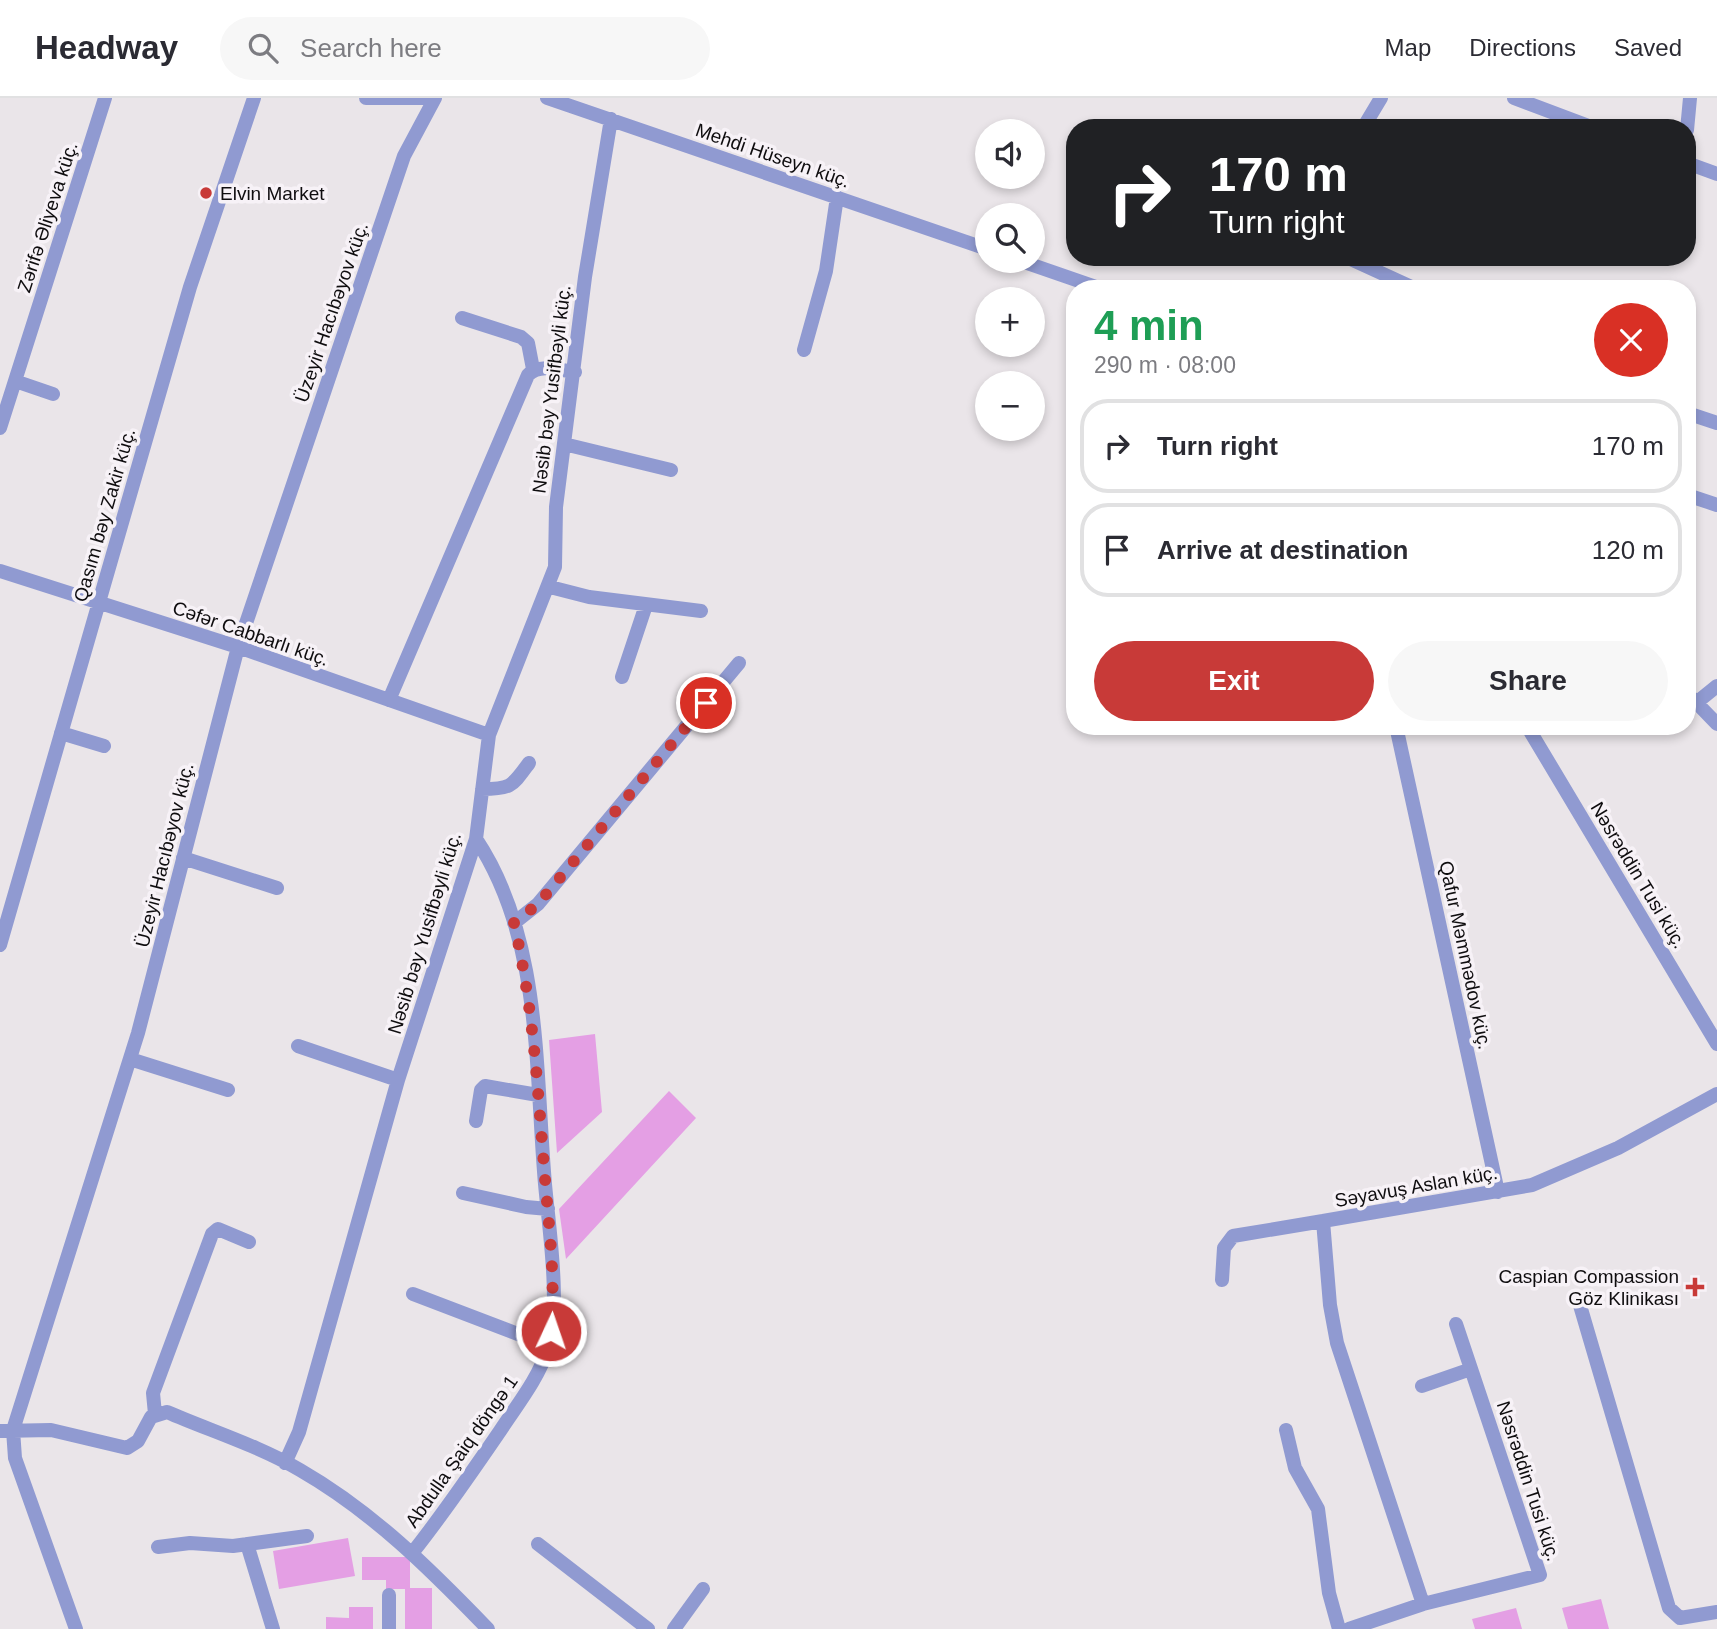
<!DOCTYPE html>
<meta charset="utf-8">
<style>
:root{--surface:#fff;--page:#f7f7f7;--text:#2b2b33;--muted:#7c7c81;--line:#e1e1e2;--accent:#c83a38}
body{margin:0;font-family:Arial,sans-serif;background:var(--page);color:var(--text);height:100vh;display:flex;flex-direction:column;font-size:26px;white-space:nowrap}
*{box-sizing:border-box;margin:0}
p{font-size:23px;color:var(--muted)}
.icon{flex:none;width:38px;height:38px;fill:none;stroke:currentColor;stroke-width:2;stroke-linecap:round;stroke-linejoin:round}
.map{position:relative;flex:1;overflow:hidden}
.side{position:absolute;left:1066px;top:182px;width:630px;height:455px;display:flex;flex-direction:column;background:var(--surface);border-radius:28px;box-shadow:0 4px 10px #0003}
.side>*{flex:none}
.hud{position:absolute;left:1066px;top:21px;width:630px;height:147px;border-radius:28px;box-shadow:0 4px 10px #0003;background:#202124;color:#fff;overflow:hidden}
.controls{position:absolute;left:975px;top:21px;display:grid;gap:14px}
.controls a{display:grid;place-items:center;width:70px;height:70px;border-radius:50%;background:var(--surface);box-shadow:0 4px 10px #0003;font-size:35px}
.pin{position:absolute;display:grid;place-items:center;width:60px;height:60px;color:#fff;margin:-30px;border:4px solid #fff;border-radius:50%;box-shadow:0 2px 7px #0007}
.me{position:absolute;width:77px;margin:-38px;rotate:3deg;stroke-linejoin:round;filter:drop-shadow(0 0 5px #0008)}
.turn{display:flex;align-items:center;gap:24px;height:147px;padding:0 28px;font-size:32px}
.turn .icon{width:91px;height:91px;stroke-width:2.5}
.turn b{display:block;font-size:49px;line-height:60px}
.round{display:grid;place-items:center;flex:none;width:74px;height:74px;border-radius:37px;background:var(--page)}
.summary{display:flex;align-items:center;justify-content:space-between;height:119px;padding:0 28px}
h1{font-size:42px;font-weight:800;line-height:52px;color:#1e9e55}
.cta{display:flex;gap:14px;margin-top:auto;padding:14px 28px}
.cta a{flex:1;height:80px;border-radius:42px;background:var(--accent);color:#fff;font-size:28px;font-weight:800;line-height:80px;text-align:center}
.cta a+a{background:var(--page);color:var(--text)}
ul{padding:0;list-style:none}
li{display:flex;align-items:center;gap:21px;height:94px;margin:0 14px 10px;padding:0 14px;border:4px solid var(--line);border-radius:28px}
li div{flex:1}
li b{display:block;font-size:26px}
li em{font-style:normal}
header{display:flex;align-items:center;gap:42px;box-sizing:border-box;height:98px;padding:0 35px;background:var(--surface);border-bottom:2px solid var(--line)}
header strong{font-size:33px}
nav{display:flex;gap:38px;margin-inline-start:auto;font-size:24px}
.search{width:490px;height:63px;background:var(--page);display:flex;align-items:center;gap:18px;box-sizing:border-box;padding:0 24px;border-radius:38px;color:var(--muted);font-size:26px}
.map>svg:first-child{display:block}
.building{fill:#e49fe4}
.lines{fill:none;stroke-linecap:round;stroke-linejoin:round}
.street{stroke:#909ad1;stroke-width:14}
.route{stroke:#c83a38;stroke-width:12;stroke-dasharray:0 21.6}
.poi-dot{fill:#c83a38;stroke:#f7f2f7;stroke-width:2.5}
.labels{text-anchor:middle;stroke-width:7;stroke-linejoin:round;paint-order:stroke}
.street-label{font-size:19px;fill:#0f0d0f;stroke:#f7f2f7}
.poi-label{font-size:19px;fill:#0f0d0f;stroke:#f7f2f7;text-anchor:start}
</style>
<header>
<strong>Headway</strong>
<div class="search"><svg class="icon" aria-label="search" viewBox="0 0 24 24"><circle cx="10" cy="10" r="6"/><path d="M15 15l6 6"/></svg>Search here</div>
<nav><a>Map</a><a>Directions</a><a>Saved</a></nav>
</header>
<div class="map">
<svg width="1717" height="1531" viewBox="0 0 1717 1531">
<rect width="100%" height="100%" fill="#eae5e9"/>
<path class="building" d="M595 936 602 1014 557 1055 549 942Z
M669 993 696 1020 566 1161 559 1111Z
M348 1440 355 1478 279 1491 273 1453Z
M362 1459H410V1490H432V1531H405V1491H386V1482H362Z
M1601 1501 1609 1531H1568L1562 1510Z
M349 1509H373V1531H326V1519L349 1520Z
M1516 1510 1522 1531H1475L1472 1521Z"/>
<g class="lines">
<path class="street" d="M366 0H424
M547 0 987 151
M1514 0 1594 30
M1363 30 1381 0
M1687 32 1690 0
M1687 65 1717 76
M1346 159 1416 191
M1021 163 1102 191
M462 220 521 239 528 245 533 271
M804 252 826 173 837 99
M15 283 53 296
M1687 315 1717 325
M0 330 105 0
M564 346 671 372
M1687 397 1717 407
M0 473 238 549 489 637
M550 489 589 499 701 513
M622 579 646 507
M1687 595 1717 626
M389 602 528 277C539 265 560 272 575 274
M1696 605 1717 588
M1396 628 1498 1094
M1527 628 1717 946
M61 635 104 648
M482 691C512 691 512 688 529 665
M183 760 277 790
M514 825 538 806 739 565
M0 847 190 189 254 0
M298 948 398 982
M130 961 228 992
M476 1023 481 992 485 988 538 997
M463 1095 526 1109 548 1111
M1222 1182 1224 1150 1233 1138 1323 1123
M413 1196 549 1248
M1579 1204 1669 1510 1680 1520 1717 1514
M1422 1288 1471 1271
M155 1316 153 1295 212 1136 218 1131 249 1144
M1286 1332 1295 1370 1318 1411 1329 1495 1339 1531
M0 1333 51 1332 127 1350 138 1343 151 1319 167 1314C211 1333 259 1348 300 1372 373 1414 430 1471 488 1531
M285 1365 299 1334 398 982 476 741 489 637 555 469 556 409 585 179 611 21
M247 1446 273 1531
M538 1446 648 1531
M158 1449 190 1445 233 1448 307 1438
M413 1454C444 1415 472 1374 500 1333 517 1307 539 1280 548 1250 561 1208 549 1131 545 1086 535 971 542 840 476 741
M1423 1506 1540 1477 1456 1226
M76 1531 15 1360 13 1332 138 935 238 549 404 58 435 0
M389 1531V1497
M674 1531 703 1491
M1349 1531 1423 1506 1337 1245 1330 1207 1323 1123 1532 1087 1618 1050 1717 996"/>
</g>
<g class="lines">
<path class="route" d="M551 1233C556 1178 548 1122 544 1068 537 983 533 908 514 825L538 806 706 605"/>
</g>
<g class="poi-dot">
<circle cx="206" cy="95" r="7"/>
<path d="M1691.5 1178.5h7v7h7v7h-7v7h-7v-7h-7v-7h7z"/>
</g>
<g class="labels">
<g class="street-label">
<text transform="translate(773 57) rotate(19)" y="7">Mehdi Hüseyn küç.</text>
<text transform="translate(47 119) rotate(-72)" y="7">Zərifə Əliyeva küç.</text>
<text transform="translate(331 214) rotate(-71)" y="7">Üzeyir Hacıbəyov küç.</text>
<text transform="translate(551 291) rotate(-83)" y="7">Nəsib bəy Yusifbəyli küç.</text>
<text transform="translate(104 417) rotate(-74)" y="7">Qasım bəy Zakir küç.</text>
<text transform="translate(251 535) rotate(19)" y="7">Cəfər Cabbarlı küç.</text>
<text transform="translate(164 757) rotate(-76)" y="7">Üzeyir Hacıbəyov küç.</text>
<text transform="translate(1639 777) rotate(59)" y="7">Nəsrəddin Tusi küç.</text>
<text transform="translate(424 835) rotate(-73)" y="7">Nəsib bəy Yusifbəyli küç.</text>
<text transform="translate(1466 857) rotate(78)" y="7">Qafur Məmmədov küç.</text>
<text transform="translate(1416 1088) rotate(-10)" y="7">Səyavuş Aslan küç.</text>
<text transform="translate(461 1353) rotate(-55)" y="7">Abdulla Şaiq döngə 1</text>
<text transform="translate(1529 1383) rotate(72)" y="7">Nəsrəddin Tusi küç.</text>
</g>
<g class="poi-label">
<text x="220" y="102">Elvin Market</text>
<text x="1679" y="1185" text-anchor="end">Caspian Compassion<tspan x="1679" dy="22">Göz Klinikası</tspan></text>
</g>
</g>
</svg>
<div class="controls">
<a><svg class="icon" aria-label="sound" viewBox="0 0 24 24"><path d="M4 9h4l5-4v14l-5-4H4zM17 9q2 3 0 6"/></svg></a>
<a><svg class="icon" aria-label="search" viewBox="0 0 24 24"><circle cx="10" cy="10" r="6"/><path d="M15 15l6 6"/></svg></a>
<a>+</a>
<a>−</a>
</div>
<div class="pin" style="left:706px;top:605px;background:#d93025"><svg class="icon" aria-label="arrive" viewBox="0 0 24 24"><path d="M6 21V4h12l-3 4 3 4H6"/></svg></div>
<svg class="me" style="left:551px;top:1233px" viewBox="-20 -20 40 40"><circle r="17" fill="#c83a38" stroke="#fff" stroke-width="3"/><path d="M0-11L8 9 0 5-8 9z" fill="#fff"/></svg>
<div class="hud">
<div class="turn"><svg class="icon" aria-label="right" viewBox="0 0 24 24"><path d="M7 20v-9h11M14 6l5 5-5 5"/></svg><div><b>170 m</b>Turn right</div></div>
</div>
<section class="side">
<div class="summary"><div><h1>4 min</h1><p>290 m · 08:00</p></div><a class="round" style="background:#d93025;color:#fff"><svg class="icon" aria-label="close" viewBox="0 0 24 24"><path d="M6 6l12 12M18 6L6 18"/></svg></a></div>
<ul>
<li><svg class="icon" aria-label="right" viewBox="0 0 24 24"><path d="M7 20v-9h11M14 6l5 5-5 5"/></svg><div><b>Turn right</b></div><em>170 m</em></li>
<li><svg class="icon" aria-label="arrive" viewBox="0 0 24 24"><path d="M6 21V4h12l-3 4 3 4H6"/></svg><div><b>Arrive at destination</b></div><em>120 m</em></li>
</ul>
<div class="cta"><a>Exit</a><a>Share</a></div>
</section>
</div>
